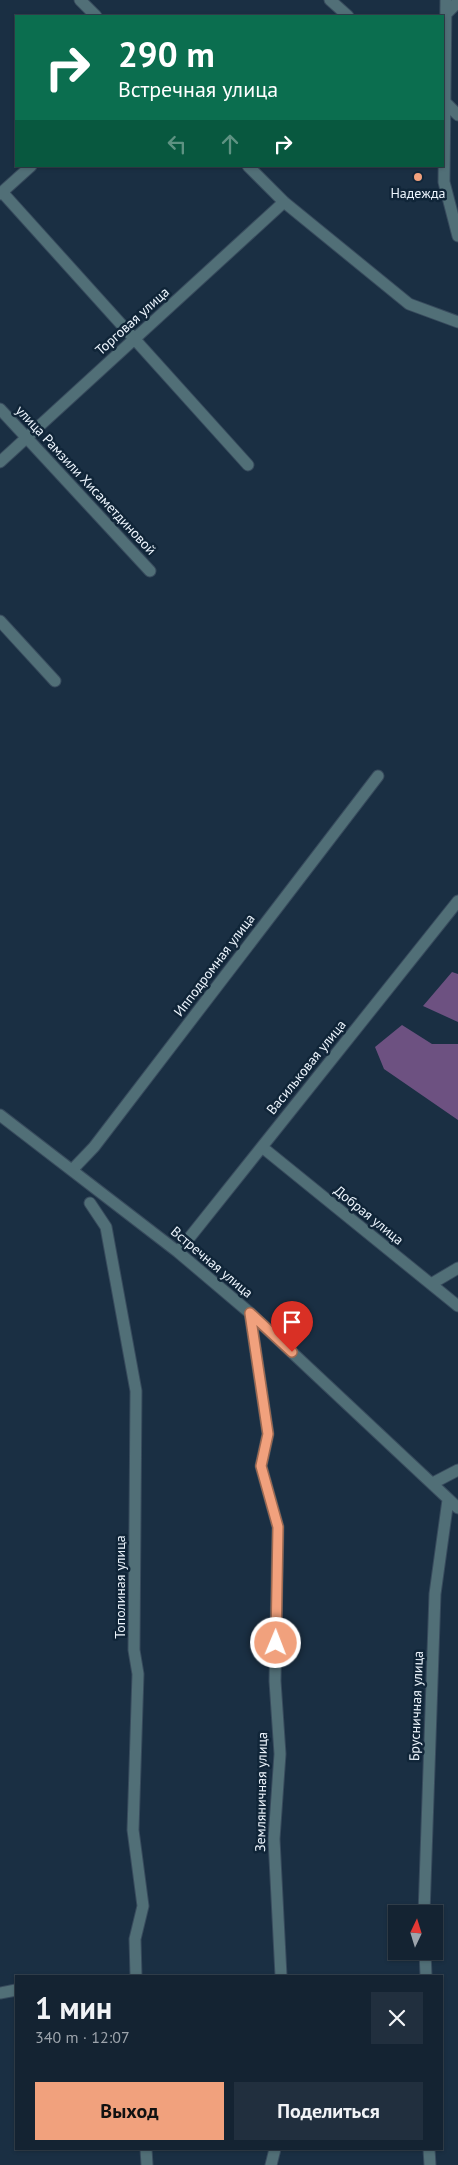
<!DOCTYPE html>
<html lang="ru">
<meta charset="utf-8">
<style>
:root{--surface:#142332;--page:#212f3e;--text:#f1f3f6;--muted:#9da4ac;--line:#33404d;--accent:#f1a17d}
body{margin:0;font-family:"PT Sans",sans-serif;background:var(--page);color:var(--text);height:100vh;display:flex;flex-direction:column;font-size:19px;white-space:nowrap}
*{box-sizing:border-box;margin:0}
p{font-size:16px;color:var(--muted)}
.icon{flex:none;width:28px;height:28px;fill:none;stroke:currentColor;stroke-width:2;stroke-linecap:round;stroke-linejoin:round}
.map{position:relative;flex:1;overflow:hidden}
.sheet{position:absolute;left:15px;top:1975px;width:428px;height:175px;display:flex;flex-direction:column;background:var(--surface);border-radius:0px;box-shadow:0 1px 4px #0004,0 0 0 1px var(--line)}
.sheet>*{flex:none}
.hud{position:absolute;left:15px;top:15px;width:429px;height:152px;border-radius:0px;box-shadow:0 1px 4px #0004,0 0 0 1px var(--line);background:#0b6e4f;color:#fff;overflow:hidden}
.needle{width:32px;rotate:4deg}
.fabs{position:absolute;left:388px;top:1905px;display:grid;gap:10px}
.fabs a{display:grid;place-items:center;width:55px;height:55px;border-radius:0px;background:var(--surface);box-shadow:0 1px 4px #0004,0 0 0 1px var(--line);font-size:25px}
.pin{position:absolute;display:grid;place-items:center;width:42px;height:42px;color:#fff;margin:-51px -21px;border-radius:50% 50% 50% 0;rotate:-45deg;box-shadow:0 0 5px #0007}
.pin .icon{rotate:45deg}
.me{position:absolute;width:55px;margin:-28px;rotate:1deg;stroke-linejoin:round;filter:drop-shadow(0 0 4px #0008)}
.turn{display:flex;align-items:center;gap:18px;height:105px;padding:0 20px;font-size:22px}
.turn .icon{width:65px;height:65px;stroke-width:2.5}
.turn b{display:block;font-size:35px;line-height:42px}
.lanes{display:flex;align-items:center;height:48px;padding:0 20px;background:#0003;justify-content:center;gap:25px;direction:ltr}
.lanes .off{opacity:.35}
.round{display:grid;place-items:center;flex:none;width:52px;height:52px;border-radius:0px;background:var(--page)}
.headline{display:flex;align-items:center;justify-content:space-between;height:85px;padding:0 20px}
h1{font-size:30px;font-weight:600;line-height:38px}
.cta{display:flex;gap:10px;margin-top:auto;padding:10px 20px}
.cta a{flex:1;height:58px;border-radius:0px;background:var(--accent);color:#111;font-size:20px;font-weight:600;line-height:58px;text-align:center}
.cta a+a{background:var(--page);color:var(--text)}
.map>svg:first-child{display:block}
.forest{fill:#6d5181}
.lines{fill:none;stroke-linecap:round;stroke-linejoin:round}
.minor-casing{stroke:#384b5d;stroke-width:13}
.minor{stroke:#516f77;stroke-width:11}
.route-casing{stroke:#9d6951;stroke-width:12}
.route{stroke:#f1a17d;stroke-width:9}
.poi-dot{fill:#f1a17d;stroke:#102538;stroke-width:2}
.labels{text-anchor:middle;stroke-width:5;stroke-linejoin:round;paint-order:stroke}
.poi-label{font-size:14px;fill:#edf5fd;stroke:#102538}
.street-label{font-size:14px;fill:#edf5fd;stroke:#102538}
</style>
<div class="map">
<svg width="458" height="2165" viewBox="0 0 458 2165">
<rect width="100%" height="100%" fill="#1a2f43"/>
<path class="forest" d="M452 972 458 974V1022L423 1006Z
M402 1025 432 1044H458V1120L384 1069 375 1047Z"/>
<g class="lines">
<g class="minor-casing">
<path id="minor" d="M80 0 96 16
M330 0 348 16
M446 0 444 182 458 236
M446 14 458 2
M444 101 458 115
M248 166 284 202 409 304 458 322
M2 192 248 465
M0 194 31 166
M0 409 150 571
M0 462 284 202
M0 621 55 681
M0 1115 178 1252 250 1313 458 1508
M262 1147 458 1306
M72 1170 94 1147 378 776
M90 1203 106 1227 136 1391 134 1650 138 1674 133 1830 143 1906 135 1939 136 1976
M178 1252 458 901
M431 1284 458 1268
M250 1313 268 1434 261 1466 278 1527 275 1681 280 1754 274 1839 281 1976
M433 1483 458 1470
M424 1914 435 1594 448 1500
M425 1951 426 1976
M0 1993 16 1990
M146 2149 147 2165
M429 2149 430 2165
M271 2165 275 2149"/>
</g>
<use href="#minor" class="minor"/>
</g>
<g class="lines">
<g class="route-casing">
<path id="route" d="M276 1643 278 1527 261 1466 268 1434 250 1313 292 1352"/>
</g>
<use href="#route" class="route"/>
</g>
<circle class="poi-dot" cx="418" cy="177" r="5"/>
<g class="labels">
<g class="poi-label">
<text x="418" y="198">Надежда</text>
</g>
<g class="street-label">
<text transform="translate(132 321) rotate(-42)" y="5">Торговая улица</text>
<text transform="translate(86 480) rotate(47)" y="5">улица Рамзили Хисаметдиновой</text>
<text transform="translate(214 965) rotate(-53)" y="5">Ипподромная улица</text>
<text transform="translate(306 1067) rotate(-51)" y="5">Васильковая улица</text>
<text transform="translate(369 1215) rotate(39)" y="5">Добрая улица</text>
<text transform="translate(212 1262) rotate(40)" y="5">Встречная улица</text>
<text transform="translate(120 1587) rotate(-90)" y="5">Тополиная улица</text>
<text transform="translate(416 1706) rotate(-88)" y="5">Брусничная улица</text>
<text transform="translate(261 1792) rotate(-89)" y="5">Земляничная улица</text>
</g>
</g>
</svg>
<div class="fabs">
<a><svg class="needle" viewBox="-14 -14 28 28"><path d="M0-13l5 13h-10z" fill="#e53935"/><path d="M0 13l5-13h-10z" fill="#9da4ac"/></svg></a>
</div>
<div class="pin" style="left:292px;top:1352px;background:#d93025"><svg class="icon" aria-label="arrive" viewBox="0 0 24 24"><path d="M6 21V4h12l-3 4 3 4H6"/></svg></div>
<svg class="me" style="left:276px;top:1643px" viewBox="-20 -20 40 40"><circle r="17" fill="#f1a17d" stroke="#fff" stroke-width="3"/><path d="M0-11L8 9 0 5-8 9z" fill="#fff"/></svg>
<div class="hud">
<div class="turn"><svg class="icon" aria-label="right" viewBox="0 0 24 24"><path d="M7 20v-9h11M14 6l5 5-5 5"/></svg><div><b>290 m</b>Встречная улица</div></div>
<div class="lanes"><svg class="icon off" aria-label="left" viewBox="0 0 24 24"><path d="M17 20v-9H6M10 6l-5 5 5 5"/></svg><svg class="icon off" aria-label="ahead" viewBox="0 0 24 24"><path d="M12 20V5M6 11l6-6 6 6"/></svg><svg class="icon" aria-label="right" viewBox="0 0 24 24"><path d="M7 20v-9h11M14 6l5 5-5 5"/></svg></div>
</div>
<section class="sheet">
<div class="headline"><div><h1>1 мин</h1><p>340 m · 12:07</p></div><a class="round"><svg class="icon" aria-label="close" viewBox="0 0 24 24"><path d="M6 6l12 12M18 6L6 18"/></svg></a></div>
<div class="cta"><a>Выход</a><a>Поделиться</a></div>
</section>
</div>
